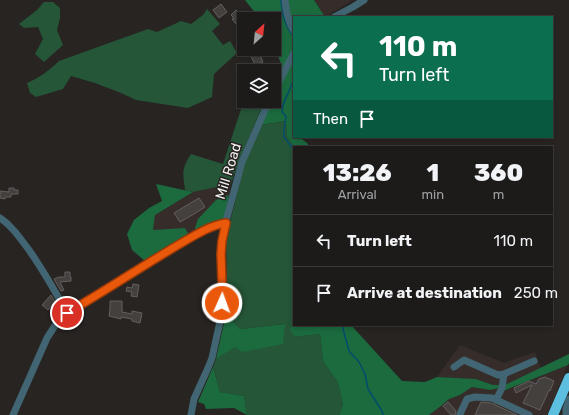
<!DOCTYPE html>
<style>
:root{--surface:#1d1b1a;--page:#2a2827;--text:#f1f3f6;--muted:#a0a1a2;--line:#3b3939}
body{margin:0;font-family:Rubik,sans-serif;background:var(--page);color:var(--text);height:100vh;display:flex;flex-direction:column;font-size:15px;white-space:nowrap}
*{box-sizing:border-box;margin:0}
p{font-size:13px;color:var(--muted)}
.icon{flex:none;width:22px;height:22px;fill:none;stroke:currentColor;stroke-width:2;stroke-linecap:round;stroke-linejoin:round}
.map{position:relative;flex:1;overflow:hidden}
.sheet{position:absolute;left:293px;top:146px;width:260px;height:180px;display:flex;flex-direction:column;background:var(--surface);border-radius:0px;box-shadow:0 2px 6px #0003,0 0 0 1px var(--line)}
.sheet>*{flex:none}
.hud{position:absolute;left:293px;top:16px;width:260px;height:122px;border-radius:0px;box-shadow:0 2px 6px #0003,0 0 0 1px var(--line);background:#0b6e4f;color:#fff;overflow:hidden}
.needle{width:26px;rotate:27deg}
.controls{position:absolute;left:237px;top:12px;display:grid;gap:8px}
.controls a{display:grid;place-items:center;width:44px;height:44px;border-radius:0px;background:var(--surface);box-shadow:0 2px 6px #0003,0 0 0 1px var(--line);font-size:20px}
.pin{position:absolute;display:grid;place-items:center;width:34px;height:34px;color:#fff;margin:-17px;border:2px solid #fff;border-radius:50%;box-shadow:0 1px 4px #0007}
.me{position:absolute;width:44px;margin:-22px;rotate:2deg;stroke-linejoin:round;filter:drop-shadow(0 0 3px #0008)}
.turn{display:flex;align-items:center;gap:14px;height:84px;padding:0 20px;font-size:18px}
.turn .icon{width:52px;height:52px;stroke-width:2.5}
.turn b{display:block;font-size:28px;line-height:34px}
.then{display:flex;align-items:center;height:38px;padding:0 20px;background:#0003;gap:8px;font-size:15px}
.eta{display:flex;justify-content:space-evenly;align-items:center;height:68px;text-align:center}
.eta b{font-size:24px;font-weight:800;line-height:28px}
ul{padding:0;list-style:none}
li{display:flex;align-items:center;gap:12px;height:52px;padding:0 20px;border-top:1px solid var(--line)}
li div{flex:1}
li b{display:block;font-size:15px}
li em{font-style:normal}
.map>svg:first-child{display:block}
.built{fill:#362d2a}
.green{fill:#255638}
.forest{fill:#1b6b3f}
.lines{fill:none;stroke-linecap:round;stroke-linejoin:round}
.stream{stroke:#024c6c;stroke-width:1.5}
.building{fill:#43403e;stroke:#635f5e}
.minor{stroke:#416572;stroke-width:7}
.highway{stroke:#5cbfe0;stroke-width:10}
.route-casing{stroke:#983908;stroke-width:10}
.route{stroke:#ea580c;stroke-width:7}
.labels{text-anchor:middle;stroke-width:3;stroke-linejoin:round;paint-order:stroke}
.street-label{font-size:14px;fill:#f5f3f2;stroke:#272422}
</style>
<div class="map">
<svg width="569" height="415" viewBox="0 0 569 415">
<rect width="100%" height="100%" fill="#272422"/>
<path class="built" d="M314 0H353L325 17Z
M231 184 229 195 216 200 195 227 196 232 189 235 152 230 155 215 193 192Z
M460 345 504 363 535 352 541 368 505 385H493L476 379 437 377Z
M568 365 547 415H429L441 406 449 399 460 395 472 387 490 390 499 388 504 391Z"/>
<path class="green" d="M44 2H53L60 8V18L57 30 63 45 44 62 35 54 43 39 38 27 24 28 19 24 37 10Z
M207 9 220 24 212 31 223 45 230 41 237 53 214 74 212 97 188 108 136 100 121 93 95 83 71 76 63 89 36 97 30 93 27 83C39 78 50 70 59 61L148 29 157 32 181 21 191 24 203 15Z
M244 100V101L264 102 239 161 231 184 193 192 185 190C183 172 181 170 191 154L223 164Z
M286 121 287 136 294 147 293 319 295 337 320 334 323 361 338 383 343 405 339 415H247L244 396 220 392 213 367 216 359 235 346 285 324 240 329 226 314 227 280 226 238 245 162 261 125Z"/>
<path class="forest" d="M245 0H314L325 17H294V106L292 120 294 127V137C301 137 307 142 310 147H294L287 136 286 121 254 126 265 101H274V84L283 68 274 47V19H260Z
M156 184 193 192 155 215 153 230 185 228 189 235 196 232 195 228 198 219 216 200 229 195 224 218 145 261 132 250 127 234 134 220 149 208 162 201Z
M226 314 240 329 285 324 283 344 242 352 235 347 216 359Z
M294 318V325H351L402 381 425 382 437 377 476 379 493 385H505L569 354V363L568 365 503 391 499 388 490 390 472 387 460 395 449 399 441 406 429 415H339L343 405 338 383 323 361 320 334 295 337 290 330Z
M213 367 220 392 244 396 247 415 234 408 206 409 204 404 198 402Z"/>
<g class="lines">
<path class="stream" d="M281 0C282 13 285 27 294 37
M294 79 283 105 282 112 286 116 284 130V137L294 150
M342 325 349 351 359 362 365 374 368 389 382 411 383 415"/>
</g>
<path class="building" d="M221 4 227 12 219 18 213 10Z
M236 10 244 19V22L241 25 239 23 237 25 232 19 234 18 231 15Z
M258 50 263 62 255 65 250 54Z
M9 188H14V190H18V194H11V197H5V199L0 198V191L9 192Z
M199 198 205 207 194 214 180 222 174 213Z
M65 272H70V277H71V281L60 282 64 290 61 291 54 279 59 277H65Z
M133 284 139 285 137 297 131 296 132 292 126 291 127 287 132 288Z
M51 295 55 302 48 310 42 305Z
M110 301H122V312L132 314V311L142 313 140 323 132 321V319L121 317V319L109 316 110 309Z
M545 377 554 381 550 391 549 390 540 410 523 403 532 385 516 393 514 388 529 381 536 384 539 379Z
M448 402 456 411 455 415H451L443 406Z
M481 402 491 403 517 415H475Z"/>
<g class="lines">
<path class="minor" d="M285 0C286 11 288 22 294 31
M334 17 353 7 364 0
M274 91 294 53
M0 218C12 226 20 238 29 250 43 270 55 291 67 313
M454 367 464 360 498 375 504 374 534 361
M496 400 502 388 504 374
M460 414 467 399 475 397 492 398 529 415
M13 415 47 338 58 321 67 313 114 285 140 268 192 237 215 226 225 223
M191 415 194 399 208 368 212 358 221 317 222 281 221 254 223 232 242 162 269 101
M566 415V409L569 399"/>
<path class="highway" d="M553 415 569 378"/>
</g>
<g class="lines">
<g class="route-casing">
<path id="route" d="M67 313C105 291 141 267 178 245 192 237 210 225 226 223L222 241 221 254 222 281V303"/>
</g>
<use href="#route" class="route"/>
</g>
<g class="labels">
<g class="street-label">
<text transform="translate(228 171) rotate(-73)" y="5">Mill Road</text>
</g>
</g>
</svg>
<div class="controls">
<a><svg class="needle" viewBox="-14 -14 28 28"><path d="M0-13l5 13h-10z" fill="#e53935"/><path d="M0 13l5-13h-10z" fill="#a0a1a2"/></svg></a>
<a><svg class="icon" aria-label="layers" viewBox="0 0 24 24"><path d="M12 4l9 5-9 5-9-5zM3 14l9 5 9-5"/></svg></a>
</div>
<div class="pin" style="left:67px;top:313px;background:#d93025"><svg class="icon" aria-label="arrive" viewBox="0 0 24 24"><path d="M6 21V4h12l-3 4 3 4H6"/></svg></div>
<svg class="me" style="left:222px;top:303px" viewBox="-20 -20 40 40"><circle r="17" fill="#ea580c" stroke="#fff" stroke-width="3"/><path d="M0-11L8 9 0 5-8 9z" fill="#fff"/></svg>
<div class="hud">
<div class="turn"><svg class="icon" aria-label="left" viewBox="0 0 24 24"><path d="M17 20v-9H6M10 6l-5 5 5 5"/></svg><div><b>110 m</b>Turn left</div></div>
<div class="then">Then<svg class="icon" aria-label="arrive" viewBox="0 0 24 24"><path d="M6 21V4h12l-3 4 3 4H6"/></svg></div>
</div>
<section class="sheet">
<div class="eta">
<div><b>13:26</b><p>Arrival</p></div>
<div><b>1</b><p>min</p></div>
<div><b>360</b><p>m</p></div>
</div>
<ul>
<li><svg class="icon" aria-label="left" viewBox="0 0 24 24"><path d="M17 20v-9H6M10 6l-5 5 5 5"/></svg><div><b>Turn left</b></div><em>110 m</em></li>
<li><svg class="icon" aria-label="arrive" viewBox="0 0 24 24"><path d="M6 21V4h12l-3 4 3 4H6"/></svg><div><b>Arrive at destination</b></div><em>250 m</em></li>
</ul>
</section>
</div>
